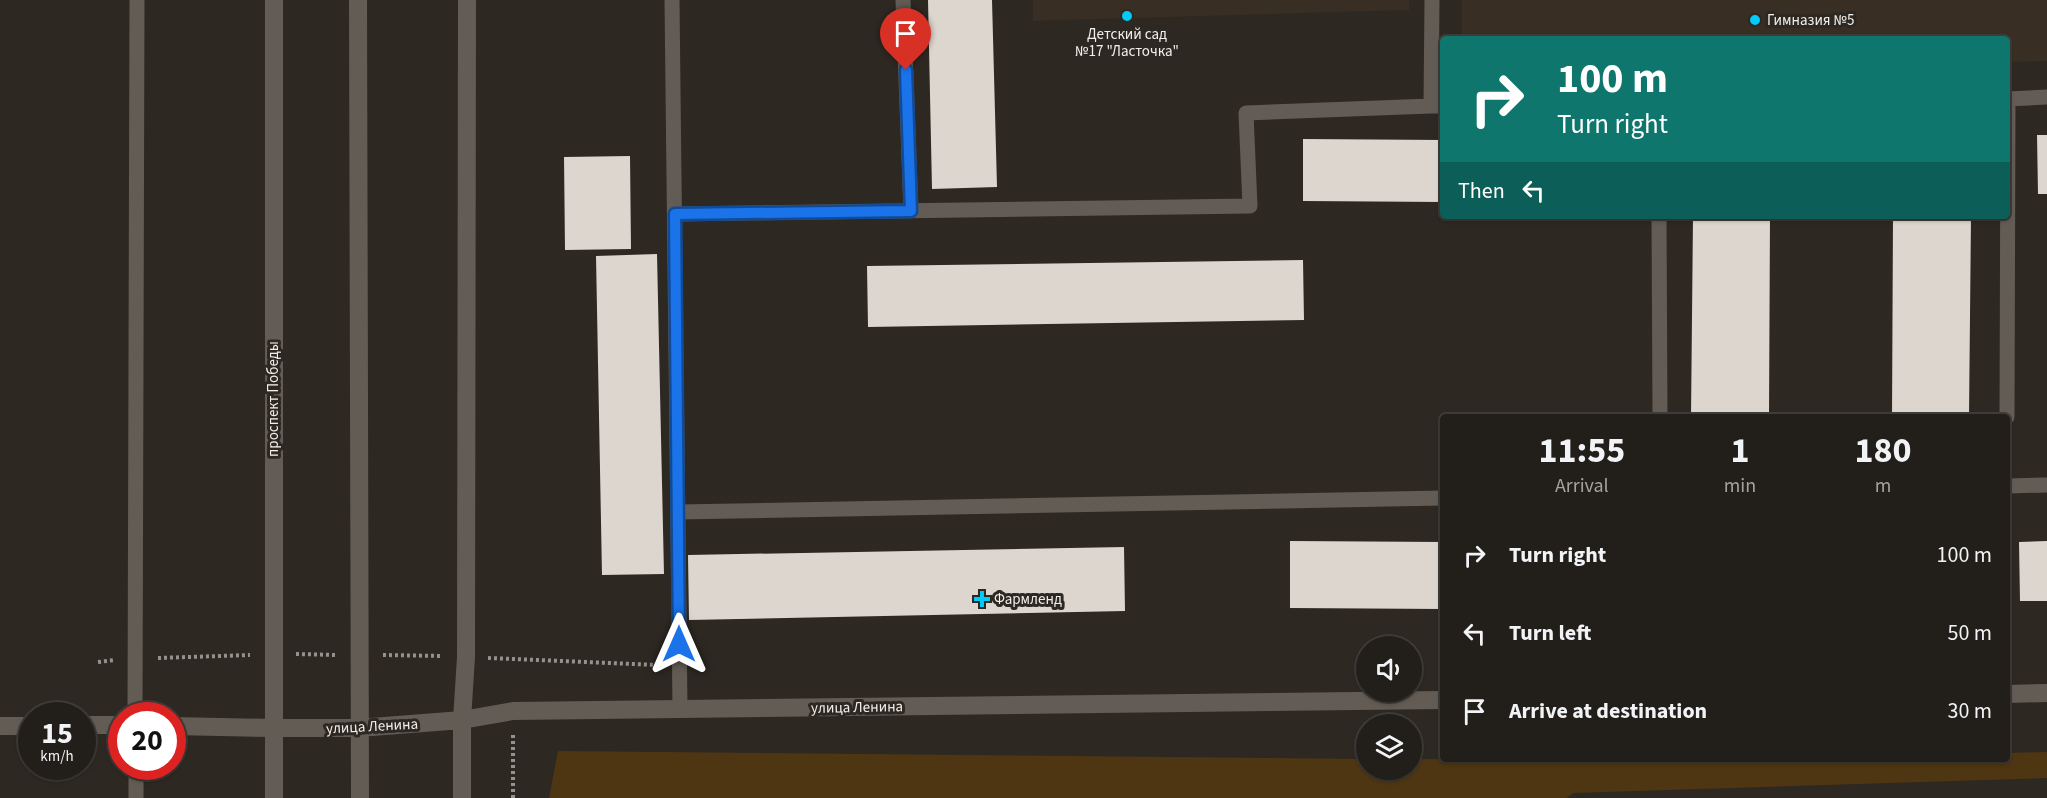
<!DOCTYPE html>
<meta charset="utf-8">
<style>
:root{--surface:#221e1a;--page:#2a2723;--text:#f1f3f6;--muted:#a2a2a2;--line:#3f3c39}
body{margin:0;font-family:"Source Sans 3",sans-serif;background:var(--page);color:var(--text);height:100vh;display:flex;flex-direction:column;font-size:22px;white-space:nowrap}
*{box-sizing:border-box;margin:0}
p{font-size:20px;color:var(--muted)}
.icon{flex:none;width:33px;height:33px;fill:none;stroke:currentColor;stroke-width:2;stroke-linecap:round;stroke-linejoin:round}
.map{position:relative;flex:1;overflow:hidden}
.drawer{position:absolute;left:1440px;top:414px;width:570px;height:348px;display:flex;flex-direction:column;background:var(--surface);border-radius:6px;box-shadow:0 2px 4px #0004,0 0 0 2px var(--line)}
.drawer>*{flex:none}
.banner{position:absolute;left:1440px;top:36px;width:570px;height:183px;border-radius:6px;box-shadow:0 2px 4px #0004,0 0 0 2px var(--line);background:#0f766e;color:#fff;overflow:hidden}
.fabs{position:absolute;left:1356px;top:636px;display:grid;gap:12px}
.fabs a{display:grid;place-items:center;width:66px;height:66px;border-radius:50%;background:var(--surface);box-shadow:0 2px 4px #0004,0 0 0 2px var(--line);font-size:30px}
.speed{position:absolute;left:18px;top:702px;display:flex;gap:12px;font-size:30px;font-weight:700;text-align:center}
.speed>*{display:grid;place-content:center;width:78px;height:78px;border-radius:50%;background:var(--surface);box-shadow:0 2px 4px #0004,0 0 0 2px var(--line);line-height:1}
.speed small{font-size:15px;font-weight:400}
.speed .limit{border:9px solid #d22;background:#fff;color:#111}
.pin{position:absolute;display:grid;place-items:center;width:51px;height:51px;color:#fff;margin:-62px -26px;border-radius:50% 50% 50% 0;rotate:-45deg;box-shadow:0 0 6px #0007}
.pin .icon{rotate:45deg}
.me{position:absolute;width:66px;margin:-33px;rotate:0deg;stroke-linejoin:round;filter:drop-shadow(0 0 4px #0008)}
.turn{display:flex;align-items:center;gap:21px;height:126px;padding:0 18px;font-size:27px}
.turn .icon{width:78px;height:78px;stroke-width:2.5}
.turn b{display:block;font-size:42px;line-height:51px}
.then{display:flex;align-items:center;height:57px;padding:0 18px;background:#0003;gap:12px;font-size:22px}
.eta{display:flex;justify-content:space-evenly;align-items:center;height:102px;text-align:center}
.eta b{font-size:36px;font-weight:700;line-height:42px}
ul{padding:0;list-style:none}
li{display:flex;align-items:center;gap:18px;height:78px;padding:0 18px}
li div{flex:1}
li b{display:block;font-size:22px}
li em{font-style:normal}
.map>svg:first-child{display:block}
.built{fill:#382e23}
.green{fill:#4e3613}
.building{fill:#ddd6ce}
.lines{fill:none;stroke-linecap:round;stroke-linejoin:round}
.path{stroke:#95918c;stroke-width:4;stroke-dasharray:3 3;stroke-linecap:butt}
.lane{stroke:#625c55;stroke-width:15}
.street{stroke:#625c55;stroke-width:18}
.secondary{stroke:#625c55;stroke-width:18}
.route-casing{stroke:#114b97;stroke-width:15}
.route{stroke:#1a73e8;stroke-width:10}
.poi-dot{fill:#03cbf9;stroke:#2d2822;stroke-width:2}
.labels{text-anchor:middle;stroke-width:6;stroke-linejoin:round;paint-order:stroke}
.poi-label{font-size:15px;fill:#f2efeb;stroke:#2d2822;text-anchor:start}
.street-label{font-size:15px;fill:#f2efeb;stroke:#2d2822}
</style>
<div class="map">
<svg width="2047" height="798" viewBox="0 0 2047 798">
<rect width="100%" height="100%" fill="#2d2822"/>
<path class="built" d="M1033 0H1409V10L1033 21Z
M1462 0H2047V61L2007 62V39H1462Z"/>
<path class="green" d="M558 751 1366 759V770H1412V759L1586 761 2007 759V753L2047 752V778L1573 793 1567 798H549Z"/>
<path class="building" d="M928 0H992L997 187 932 189Z
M2037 135H2047V194H2038Z
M1303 139 1443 140V202L1303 201Z
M630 156 631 249 565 250 564 157Z
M1693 216H1770L1769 417H1691Z
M1893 216H1971L1969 417H1892Z
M657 254 664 574 602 575 596 256Z
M1303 260 1304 320 868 327 867 266Z
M1290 541 1443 542V609L1290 608Z
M2047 541V601H2020L2019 542Z
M1124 547 1125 611 689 620 688 555Z"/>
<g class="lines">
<path class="path" d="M296 654 337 655
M383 655 442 656
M158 658 250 655
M488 658 657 665
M98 662 115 660
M513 735V798"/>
<path class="lane" d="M672 0 680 709
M903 0 911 211
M1432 0 1431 106H1443
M2007 99 2047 97
M675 214 1250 206 1246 113 1431 106
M1659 216 1660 417
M2007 417 2008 99
M2007 486 2047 485
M678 512 1443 498
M135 716 137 0
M136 766V798"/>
<path class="street" d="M462 720 466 657 467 0
M82 725H122
M0 726H32
M172 726 273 728"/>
<path class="secondary" d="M274 0V798
M358 0 360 798
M2007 694 2047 693
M462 720V798
M273 728H359L462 720 513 711 1443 700"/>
</g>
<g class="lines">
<g class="route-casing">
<path id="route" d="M679 644 675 214 911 211 906 70"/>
</g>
<use href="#route" class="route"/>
</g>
<g class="poi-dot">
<circle cx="1127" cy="16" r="6"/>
<circle cx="1755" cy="20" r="6"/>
<path d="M979 590h6v6h6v6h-6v6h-6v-6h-6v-6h6z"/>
</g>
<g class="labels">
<g class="poi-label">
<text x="1767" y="25">Гимназия №5</text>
<text x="1127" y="39" text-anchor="middle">Детский сад<tspan x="1127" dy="17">№17 "Ласточка"</tspan></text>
<text x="994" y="604">Фармленд</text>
</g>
<g class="street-label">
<text transform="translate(273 399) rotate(-90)" y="5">проспект Победы</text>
<text transform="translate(857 707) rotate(-1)" y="5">улица Ленина</text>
<text transform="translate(372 726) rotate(-3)" y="5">улица Ленина</text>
</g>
</g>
</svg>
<div class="fabs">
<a><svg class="icon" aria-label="sound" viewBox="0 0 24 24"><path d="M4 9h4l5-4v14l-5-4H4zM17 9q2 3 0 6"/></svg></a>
<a><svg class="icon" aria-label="layers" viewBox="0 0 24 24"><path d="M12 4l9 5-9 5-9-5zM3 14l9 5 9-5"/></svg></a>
</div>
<div class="speed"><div>15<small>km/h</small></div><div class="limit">20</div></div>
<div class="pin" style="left:906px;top:70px;background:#d93025"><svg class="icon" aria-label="arrive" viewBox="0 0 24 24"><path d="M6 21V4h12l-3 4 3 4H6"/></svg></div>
<svg class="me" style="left:679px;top:644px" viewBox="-20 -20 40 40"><path d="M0-17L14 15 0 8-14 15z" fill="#1a73e8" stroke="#fff" stroke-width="4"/></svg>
<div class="banner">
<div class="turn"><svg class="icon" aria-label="right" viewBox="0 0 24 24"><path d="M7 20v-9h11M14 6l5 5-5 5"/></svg><div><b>100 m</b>Turn right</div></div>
<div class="then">Then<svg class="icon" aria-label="left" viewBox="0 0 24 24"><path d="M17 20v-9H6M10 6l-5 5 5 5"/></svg></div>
</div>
<section class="drawer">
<div class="eta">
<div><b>11:55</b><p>Arrival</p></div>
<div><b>1</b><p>min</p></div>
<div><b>180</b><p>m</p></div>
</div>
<ul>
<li><svg class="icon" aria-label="right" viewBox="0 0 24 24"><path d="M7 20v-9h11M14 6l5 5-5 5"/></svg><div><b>Turn right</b></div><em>100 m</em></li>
<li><svg class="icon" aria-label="left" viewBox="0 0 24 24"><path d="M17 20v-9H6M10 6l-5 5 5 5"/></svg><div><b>Turn left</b></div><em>50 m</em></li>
<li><svg class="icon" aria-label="arrive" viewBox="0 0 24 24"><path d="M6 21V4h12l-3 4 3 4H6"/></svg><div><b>Arrive at destination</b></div><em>30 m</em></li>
</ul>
</section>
</div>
